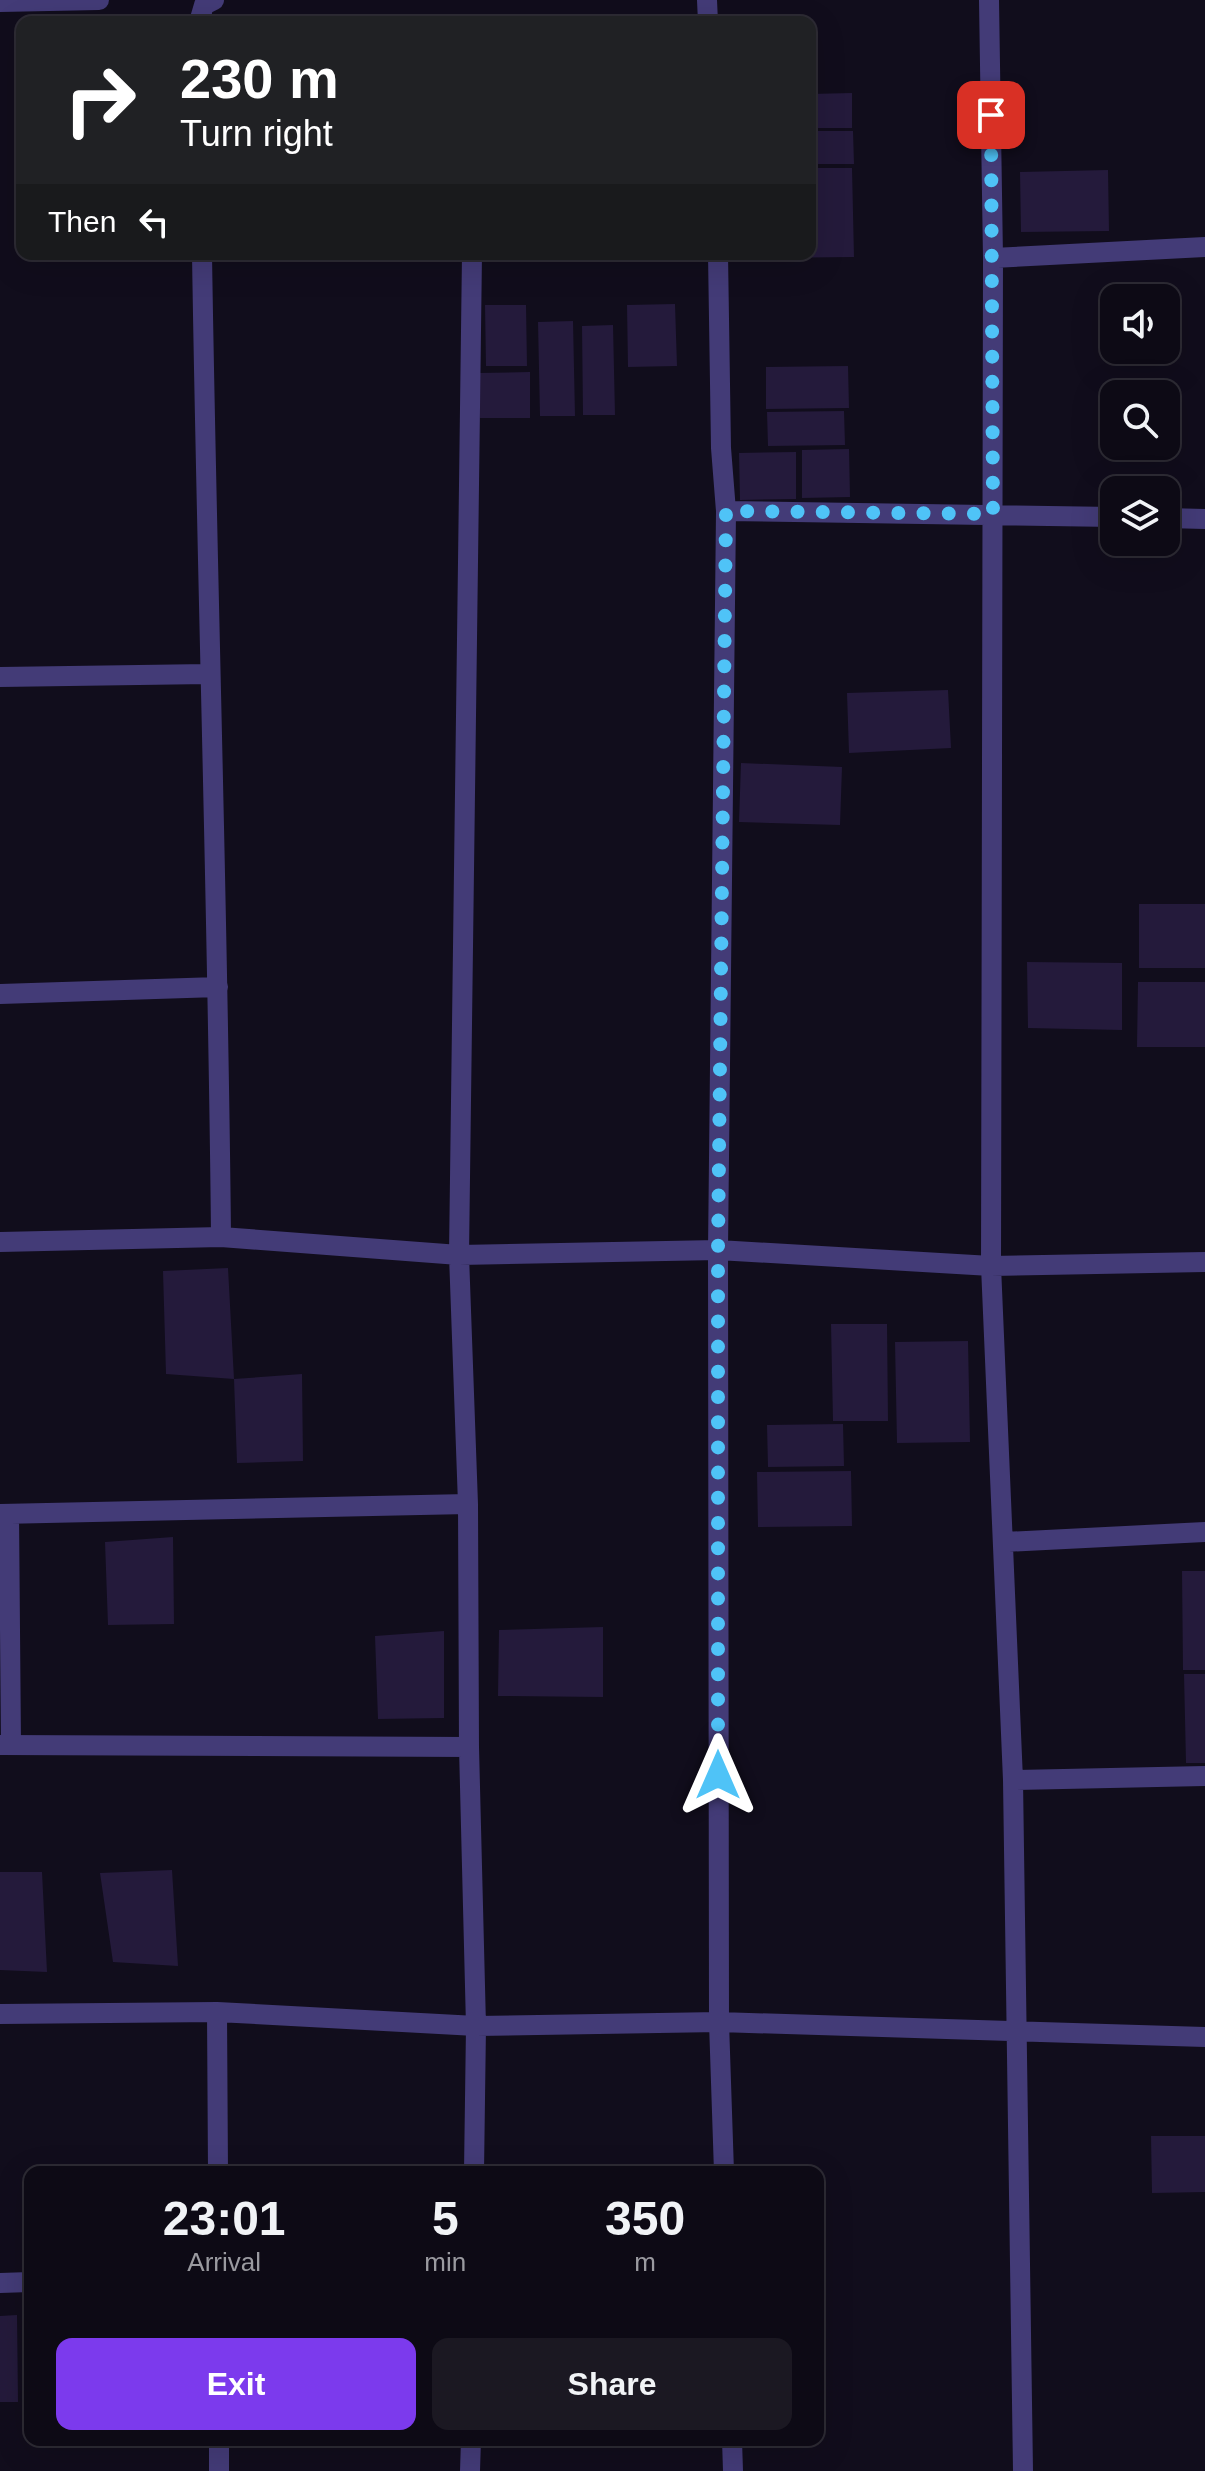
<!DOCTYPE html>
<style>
:root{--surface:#0d0a15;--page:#1b1822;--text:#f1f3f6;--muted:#9a9aa0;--line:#2d2b34;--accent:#7c3aed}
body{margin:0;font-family:Helvetica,sans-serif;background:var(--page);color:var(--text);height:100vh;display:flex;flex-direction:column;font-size:30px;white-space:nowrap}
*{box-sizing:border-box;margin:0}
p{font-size:26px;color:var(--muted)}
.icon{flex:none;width:44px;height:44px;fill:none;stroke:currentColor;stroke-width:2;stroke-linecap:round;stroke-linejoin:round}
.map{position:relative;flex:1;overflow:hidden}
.side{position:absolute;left:24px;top:2166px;width:800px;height:280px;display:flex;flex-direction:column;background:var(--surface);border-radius:16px;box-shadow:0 8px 32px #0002,0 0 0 2px var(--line)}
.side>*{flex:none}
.top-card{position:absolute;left:16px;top:16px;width:800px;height:244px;border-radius:16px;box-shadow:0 8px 32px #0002,0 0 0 2px var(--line);background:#202124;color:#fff;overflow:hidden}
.tools{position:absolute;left:1100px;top:284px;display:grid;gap:16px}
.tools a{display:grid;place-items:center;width:80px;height:80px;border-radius:16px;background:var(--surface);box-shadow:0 8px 32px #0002,0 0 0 2px var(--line);font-size:40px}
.pin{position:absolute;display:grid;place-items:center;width:68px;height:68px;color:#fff;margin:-34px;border-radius:16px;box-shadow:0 4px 12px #0006}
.me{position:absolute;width:88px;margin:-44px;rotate:0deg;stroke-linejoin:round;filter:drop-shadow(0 0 6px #0008)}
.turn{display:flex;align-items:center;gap:28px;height:168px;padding:0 32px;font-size:36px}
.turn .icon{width:104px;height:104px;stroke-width:2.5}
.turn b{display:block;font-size:56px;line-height:68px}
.then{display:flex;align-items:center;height:76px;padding:0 32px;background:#0003;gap:16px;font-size:30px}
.eta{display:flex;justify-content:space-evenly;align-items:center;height:136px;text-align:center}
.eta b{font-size:48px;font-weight:700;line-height:56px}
.button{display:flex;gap:16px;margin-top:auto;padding:16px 32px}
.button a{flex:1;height:92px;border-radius:16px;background:var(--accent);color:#fff;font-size:32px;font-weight:700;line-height:92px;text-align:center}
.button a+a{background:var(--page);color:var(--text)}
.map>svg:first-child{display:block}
.building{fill:#241a3b}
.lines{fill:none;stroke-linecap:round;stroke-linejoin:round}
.minor{stroke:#433b77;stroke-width:20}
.route{stroke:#4fc3f7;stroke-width:14;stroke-dasharray:0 25.2}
</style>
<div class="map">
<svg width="1205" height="2471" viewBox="0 0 1205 2471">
<rect width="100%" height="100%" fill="#110d1c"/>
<path class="building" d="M852 93V128H810V94Z
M810 131H853L854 164H810Z
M810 168H852L854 257 763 258V254H810Z
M1108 170 1109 231 1021 232 1020 172Z
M675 304 677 366 628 367 627 305Z
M485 305H526L527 366H486Z
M573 321 575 416H540L538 322Z
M613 325 615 415H583L582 326Z
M848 366 849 408 766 409V367Z
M530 372V418H480L479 373Z
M844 411 845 445 768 446 767 412Z
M849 449 850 497 802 498V450Z
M796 452V499L740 500 739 453Z
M948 690 951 748 849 753 847 693Z
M741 763 842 767 840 825 739 822Z
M1139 904H1205V968H1139Z
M1027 962 1122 963V1030L1028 1028Z
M1138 982H1205V1047H1137Z
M228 1268 234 1379 166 1374 163 1271Z
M831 1324H887L888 1421H833Z
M968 1341 970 1442 897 1443 895 1342Z
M302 1374 303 1461 237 1463 234 1379Z
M843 1424 844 1466 768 1467 767 1425Z
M851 1471 852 1526 758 1527 757 1472Z
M173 1537 174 1624 108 1625 105 1542Z
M1182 1571H1205V1670H1183Z
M603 1627V1697L498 1696 499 1630Z
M444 1631V1718L378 1719 375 1636Z
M1184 1674H1205V1763H1186Z
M172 1870 178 1966 113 1962 100 1873Z
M0 1872H42L47 1972 0 1970Z
M1151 2136H1205V2192L1152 2193Z
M17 2315 18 2402H0V2316Z"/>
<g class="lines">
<path class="minor" d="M707 0 708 22
M989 0 993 258 991 1266 1013 1780 1023 2471
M0 2 99 0
M199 22 204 5 214 0
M202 254C207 582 218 910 221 1237
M472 254 459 1255 468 1504 469 1747 476 2026 474 2172
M718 254 721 448 726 511 718 1250 719 2022 724 2172
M993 258 1205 247
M726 511 1114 517
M1166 518 1205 519
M0 677 208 674
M0 994 218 987
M0 1242 221 1237 459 1255 718 1250 991 1266 1205 1262
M0 1514 468 1504
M9 1514 11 1745
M1004 1542 1205 1532
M0 1745 469 1747
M1013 1780 1205 1776
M217 2012 218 2172
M0 2014 217 2012 476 2026 719 2022 1205 2037
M0 2283 30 2282
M732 2440 733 2471
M219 2471V2440
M470 2471 471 2440"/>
</g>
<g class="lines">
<path class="route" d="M718 1775V1250L726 511 993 514 991 115"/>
</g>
</svg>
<div class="tools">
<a><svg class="icon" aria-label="sound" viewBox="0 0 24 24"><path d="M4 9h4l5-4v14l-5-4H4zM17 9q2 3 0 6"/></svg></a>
<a><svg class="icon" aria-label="search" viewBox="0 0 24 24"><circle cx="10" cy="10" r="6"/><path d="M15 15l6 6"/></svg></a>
<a><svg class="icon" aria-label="layers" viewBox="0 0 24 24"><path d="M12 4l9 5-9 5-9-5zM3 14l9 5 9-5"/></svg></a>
</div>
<div class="pin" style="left:991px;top:115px;background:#d93025"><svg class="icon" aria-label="arrive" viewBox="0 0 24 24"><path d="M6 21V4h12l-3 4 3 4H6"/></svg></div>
<svg class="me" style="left:718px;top:1775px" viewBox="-20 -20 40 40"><path d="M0-17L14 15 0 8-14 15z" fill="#4fc3f7" stroke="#fff" stroke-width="4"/></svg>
<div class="top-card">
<div class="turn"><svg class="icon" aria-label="right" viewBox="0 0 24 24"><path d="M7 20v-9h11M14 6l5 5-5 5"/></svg><div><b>230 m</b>Turn right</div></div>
<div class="then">Then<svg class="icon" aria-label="left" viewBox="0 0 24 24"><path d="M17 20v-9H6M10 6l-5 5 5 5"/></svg></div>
</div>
<section class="side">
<div class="eta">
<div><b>23:01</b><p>Arrival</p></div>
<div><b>5</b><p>min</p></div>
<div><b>350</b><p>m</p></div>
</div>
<div class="button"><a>Exit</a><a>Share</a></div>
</section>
</div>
